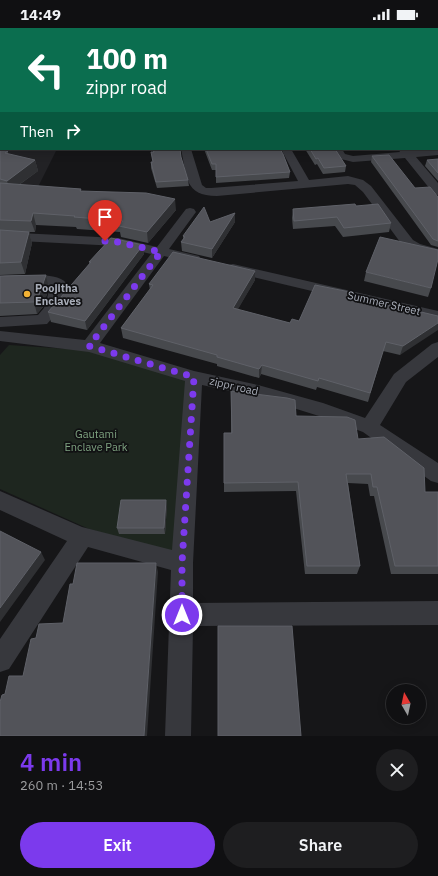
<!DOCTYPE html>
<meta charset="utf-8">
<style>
:root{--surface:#101012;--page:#1e1e20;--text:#f1f3f6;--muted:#9c9d9f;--line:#303032;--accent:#7c3aed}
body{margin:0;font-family:"IBM Plex Sans",sans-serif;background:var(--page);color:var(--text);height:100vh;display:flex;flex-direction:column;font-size:15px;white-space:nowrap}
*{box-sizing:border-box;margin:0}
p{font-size:13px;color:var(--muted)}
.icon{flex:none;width:22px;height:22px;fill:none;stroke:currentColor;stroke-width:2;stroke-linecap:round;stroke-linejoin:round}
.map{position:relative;height:708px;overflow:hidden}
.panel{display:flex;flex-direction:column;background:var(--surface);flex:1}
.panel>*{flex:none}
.hud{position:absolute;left:0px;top:0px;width:438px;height:122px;box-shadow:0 2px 10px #0003,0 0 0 1px var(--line);background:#0b6e4f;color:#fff;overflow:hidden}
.needle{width:26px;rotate:351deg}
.controls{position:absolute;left:386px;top:656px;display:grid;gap:8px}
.controls a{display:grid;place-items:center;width:40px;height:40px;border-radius:50%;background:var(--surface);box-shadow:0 2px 10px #0003,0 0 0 1px var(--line);font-size:20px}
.pin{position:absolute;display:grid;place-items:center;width:34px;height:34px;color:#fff;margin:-41px -17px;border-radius:50% 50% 50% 0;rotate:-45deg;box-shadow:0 0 4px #0007}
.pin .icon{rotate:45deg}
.me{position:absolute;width:44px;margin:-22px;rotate:0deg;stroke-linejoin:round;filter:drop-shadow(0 0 3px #0008)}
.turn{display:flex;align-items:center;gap:14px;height:84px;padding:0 20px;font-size:18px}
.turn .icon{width:52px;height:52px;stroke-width:2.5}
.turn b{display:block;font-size:28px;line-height:34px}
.then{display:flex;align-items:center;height:38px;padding:0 20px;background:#0003;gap:8px;font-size:15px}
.round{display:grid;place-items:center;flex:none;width:42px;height:42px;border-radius:21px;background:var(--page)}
.headline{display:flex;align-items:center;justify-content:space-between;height:68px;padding:0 20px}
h1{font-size:24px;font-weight:600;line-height:30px;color:var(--accent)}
.button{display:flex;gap:8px;margin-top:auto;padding:8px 20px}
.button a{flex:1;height:46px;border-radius:24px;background:var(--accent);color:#fff;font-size:16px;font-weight:600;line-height:46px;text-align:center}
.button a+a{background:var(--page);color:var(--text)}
.status{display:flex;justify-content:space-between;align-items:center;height:28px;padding:0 20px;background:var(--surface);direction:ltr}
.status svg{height:11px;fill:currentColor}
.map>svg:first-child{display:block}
.built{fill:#222225}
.green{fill:#1e261f}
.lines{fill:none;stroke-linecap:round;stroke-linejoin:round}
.service{fill:#37383d;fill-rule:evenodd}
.minor{fill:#37383d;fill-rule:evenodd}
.wall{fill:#47494d}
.shaded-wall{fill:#2f3033}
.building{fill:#525359;stroke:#5f6168}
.route{stroke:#7c3aed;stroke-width:7;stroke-dasharray:0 12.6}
.poi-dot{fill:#f2b134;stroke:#111113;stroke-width:1.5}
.labels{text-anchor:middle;stroke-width:3.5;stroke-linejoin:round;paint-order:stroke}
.poi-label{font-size:11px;font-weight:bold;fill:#a8adb8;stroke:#111113;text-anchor:start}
.street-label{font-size:11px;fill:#a8adb8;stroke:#111113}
.park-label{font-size:11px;fill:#7fa381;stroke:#111113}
</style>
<div class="status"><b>14:49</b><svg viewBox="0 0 49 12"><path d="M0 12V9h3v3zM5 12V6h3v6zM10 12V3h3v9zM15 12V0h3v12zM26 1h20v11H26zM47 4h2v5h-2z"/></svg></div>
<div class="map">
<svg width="438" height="708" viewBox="0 0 438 708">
<rect width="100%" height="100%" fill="#161618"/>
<path class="built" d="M0 64 1 121H57L35 165 0 164Z"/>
<path class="green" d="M9 317 84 322 187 351 173 525 89 501 0 461V327Z"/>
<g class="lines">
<path class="service" d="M0 65H1V67H0Z
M0 86H1V88H0Z"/>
<path class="minor" d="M36 0H63L35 1Z
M152 0H160V1H152Z
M301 0H309V1H301Z
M350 0H358L359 1H351Z
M437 5H438V9H437Z
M437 27H438V33H437Z
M437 71H438V77H437Z
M181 121H191L202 157 206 160H211L298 153 281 121H291L309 152 348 148 363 152 371 158 413 212 420 216 438 221V229L410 222 403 218 363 164 355 157 348 156 217 168C184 168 187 148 181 121Z
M331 121H342L345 126 353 128 400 124 398 121H409L410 123 438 121V127L416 129 438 155V167L434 166 405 130 353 134 337 130Z
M190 180 194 181 196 184 169 221 199 228 201 231 199 234 194 235 164 228 100 315 194 343 258 357 323 375 365 390 394 346 432 316 438 314V329L406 354 380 397 438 435V455L431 453 363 404 319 388 258 369 202 357 193 535V575L438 573V597L193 598 191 708H165L171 542 88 519 9 641 0 644V611L67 513 0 482V463L82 499 172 522 185 353 89 324 0 313V303L85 312 151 226 118 218 0 212V204L118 210 157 219 186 181Z
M233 236 438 283V293L228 243 226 240 228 237Z
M0 248C15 248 58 243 66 255L59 282 47 296 0 299V289L38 287 44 280 51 257 0 258Z"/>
</g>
<path class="wall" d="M311 0H336L337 1H312Z
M408 0H438V3L437 4V1H410Z
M0 121 8 123V126L35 132 38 143 19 157 81 161V163L176 182 148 215 121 209 120 204 77 201 76 199 36 197 35 204H29L32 215 25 246 0 247Z
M153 121H180L181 129 188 152 189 158 157 160 151 140V134H153L151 124H153Z
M204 121H280L290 144 289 150 216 155V142H212Z
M305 121H335L346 138 345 144 323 146 317 136 315 137Z
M372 128 415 160 438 169V219L431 217 371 134Z
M438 131V153L425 138 427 132Z
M356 178 391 195 389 204 343 209 335 198 293 201 292 190 293 181Z
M210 194H235L212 230 182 223 181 214 183 211V208Z
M143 217 144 226 87 302 51 294 48 284 90 236 89 234Z
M255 243V252L237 282 290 295 299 293 349 267 438 288 400 327 383 323 368 374 317 359 316 362 261 346 259 350 217 338V336L123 310 121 300 150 262 149 256Z
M366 244 431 260 428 269 364 253Z
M46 247 49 259 43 279 37 286 0 288V248Z
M231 363 358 411 425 464H438V546H391L374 468H370L368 456 348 455 360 538 357 546H305L296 463 224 464V405H231Z
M167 477 165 506H119L117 500Z"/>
<path class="shaded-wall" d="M35 132 38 143 10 163 7 153Z
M175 171 176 182 148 215 147 204Z
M33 185 36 197 35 204 31 193Z
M235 185V194L212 230V221Z
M29 204 32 215 25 246 21 234Z
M143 217 144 226 87 302 85 293Z
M255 243V252L233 290V280Z
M46 247 49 259 43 279 37 286 34 274Z
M438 295V302L400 327 403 318Z
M262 337 261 346 259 350V341Z
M166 472 167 477 165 506 164 500Z
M41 524 45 532 0 594V580Z
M156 535 158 544 147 708H144Z"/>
<path class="building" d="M317 0H336L337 1H318Z
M0 121 8 123 5 125 35 132 7 153 0 151Z
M153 121H180L181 129 188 152 156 154 151 134H153L151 124H154Z
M206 121H280L283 126 290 144 216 149V136H212Z
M310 121H335L346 138 324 140 318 130 316 131Z
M389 127 415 160 430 159 438 169V213L433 211 372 128Z
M438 131V145L427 132Z
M0 155 81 161 80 163 146 165 175 171 147 204 119 198 123 193 74 189 75 188 33 185 31 193 0 192Z
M355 176 356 178 378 176 391 195 344 200 337 189 294 193 293 181Z
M204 179 210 194 235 185 212 221 181 214 185 209 183 208Z
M0 202 29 204 21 234 0 235Z
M380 209 438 222V231L431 260 366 244Z
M111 210 143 217 85 293 48 284 91 234H89Z
M173 224 255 243 233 280 290 295 292 291 299 293 315 257 350 264 349 267 438 288V295L403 318 386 314 370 365 319 350 318 353 262 337 259 341 217 329V327L121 300 153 257 149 256Z
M46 247 39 267 34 274 0 275V248Z
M231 363 287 370 295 372 296 388 347 389 355 392 358 411 384 409 424 440 425 464H438V538H395L377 459H373L371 446H346L360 538H307L298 454 224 455V405H232Z
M121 472H166L164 500H117Z
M0 503 41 524 0 580Z
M77 535H156L144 708H0V674L2 667 5 666 9 648H23L31 611 36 610 39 596 63 595 70 556H73Z
M218 598H292L301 708H218Z"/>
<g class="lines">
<path class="route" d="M105 213 118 214 161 224 89 318 194 349 182 535V587"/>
</g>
<circle class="poi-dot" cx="27" cy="266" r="4"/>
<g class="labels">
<g class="poi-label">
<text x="35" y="264">Poojitha<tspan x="35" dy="13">Enclaves</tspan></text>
</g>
<g class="street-label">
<text transform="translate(384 275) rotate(13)" y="4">Summer Street</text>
<text transform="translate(234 358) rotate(13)" y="4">zippr road</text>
</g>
<g class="park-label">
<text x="96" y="410">Gautami<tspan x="96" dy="13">Enclave Park</tspan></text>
</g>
</g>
</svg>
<div class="controls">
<a><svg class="needle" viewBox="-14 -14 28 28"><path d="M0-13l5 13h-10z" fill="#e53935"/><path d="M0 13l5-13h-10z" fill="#9c9d9f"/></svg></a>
</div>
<div class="pin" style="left:105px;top:213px;background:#d93025"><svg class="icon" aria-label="arrive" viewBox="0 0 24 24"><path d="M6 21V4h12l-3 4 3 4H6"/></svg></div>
<svg class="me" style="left:182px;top:587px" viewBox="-20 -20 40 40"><circle r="17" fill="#7c3aed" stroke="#fff" stroke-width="3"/><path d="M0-11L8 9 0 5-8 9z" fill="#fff"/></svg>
<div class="hud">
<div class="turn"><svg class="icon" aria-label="left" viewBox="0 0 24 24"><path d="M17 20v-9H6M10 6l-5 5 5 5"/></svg><div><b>100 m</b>zippr road</div></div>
<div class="then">Then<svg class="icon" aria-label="right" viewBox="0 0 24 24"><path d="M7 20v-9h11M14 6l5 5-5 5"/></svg></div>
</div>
</div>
<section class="panel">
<div class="headline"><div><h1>4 min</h1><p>260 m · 14:53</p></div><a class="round"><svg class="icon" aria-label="close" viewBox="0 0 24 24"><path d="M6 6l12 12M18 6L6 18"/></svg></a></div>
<div class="button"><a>Exit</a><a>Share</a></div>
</section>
